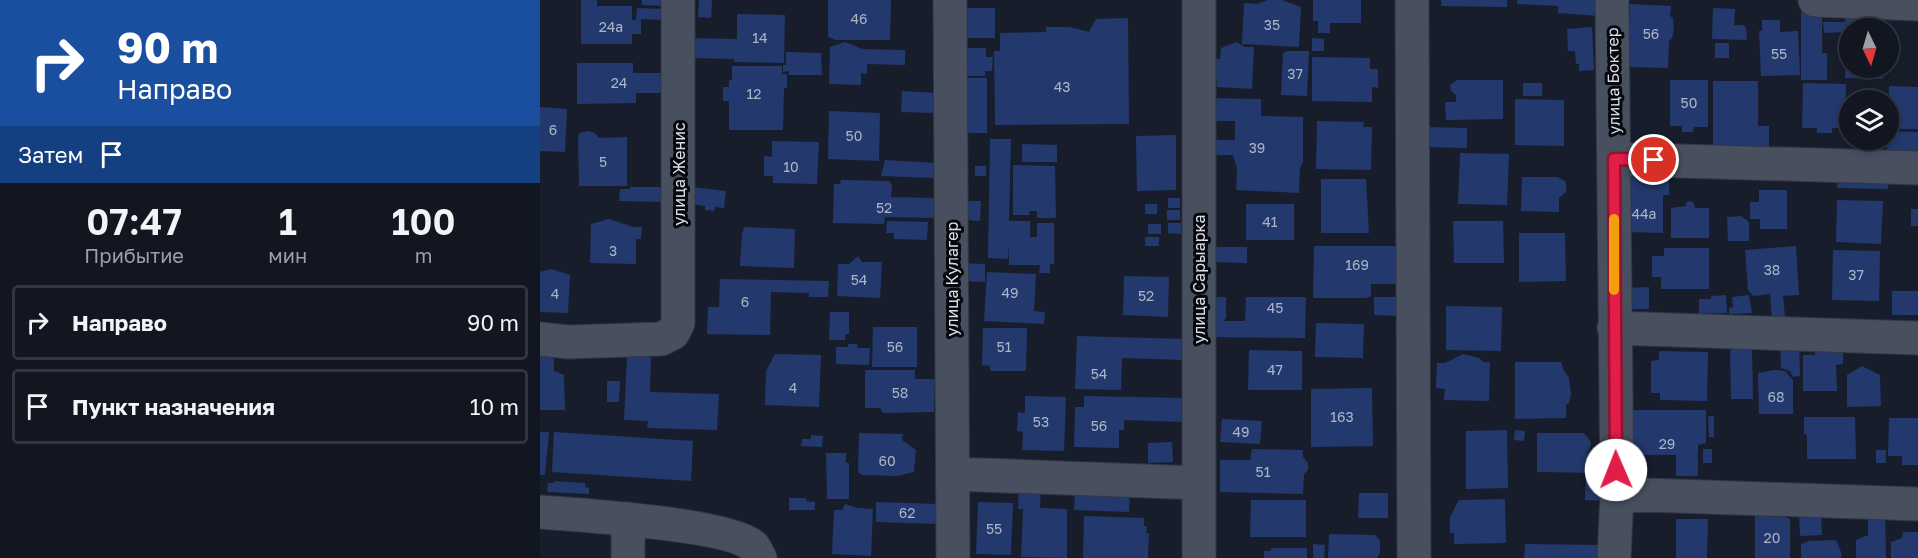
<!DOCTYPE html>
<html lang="ru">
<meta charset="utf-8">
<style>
:root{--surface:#111620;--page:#1e232d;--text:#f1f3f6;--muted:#9c9fa5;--line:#30353e}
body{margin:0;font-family:"Golos Text",sans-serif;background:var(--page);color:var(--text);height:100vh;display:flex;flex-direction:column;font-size:22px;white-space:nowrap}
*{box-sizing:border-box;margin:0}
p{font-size:20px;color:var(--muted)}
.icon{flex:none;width:33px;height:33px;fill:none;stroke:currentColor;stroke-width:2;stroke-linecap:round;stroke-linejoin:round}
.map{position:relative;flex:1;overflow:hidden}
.sheet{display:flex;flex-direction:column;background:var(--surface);width:540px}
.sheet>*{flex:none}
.top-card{background:#1a4fa0;color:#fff;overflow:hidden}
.needle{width:39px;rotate:175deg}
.tools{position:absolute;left:1299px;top:18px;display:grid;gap:12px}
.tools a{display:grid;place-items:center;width:60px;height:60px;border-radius:50%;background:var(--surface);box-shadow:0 3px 9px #0003,0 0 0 2px var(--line);font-size:30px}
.pin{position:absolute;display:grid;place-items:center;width:51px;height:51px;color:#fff;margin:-26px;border:3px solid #fff;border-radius:50%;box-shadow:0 2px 6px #0007}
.me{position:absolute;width:66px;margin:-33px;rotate:359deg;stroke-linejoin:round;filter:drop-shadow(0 0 4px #0008)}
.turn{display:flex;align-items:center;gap:21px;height:126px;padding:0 18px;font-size:27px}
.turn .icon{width:78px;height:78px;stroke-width:2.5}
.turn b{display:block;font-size:42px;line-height:51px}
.then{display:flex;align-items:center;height:57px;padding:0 18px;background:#0003;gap:12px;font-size:22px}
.eta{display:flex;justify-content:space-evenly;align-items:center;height:102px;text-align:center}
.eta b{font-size:36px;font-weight:600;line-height:42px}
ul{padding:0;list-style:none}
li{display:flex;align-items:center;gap:18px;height:75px;margin:0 12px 9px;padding:0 6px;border:3px solid var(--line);border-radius:6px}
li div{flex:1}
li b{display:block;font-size:22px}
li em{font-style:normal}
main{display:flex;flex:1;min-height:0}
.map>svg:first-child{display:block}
.building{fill:#23396d}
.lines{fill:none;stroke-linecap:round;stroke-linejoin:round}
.minor-casing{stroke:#333642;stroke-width:35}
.minor{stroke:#484f5f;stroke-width:33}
.route-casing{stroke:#92132f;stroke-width:15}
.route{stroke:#e11d48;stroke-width:10}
.slow{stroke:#f59e0b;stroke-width:10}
.labels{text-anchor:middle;stroke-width:6;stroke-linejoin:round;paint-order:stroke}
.number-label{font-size:14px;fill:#acb5c8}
.street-label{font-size:16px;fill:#d9dee7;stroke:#06080d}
</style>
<main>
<section class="sheet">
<div class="top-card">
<div class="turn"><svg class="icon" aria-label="right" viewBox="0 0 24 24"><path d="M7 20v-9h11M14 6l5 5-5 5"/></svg><div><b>90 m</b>Направо</div></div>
<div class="then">Затем<svg class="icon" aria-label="arrive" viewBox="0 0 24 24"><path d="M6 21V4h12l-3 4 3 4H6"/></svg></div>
</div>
<div class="eta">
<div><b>07:47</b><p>Прибытие</p></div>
<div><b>1</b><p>мин</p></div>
<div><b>100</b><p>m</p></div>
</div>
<ul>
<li><svg class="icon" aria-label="right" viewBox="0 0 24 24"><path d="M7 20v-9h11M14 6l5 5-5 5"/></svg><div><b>Направо</b></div><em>90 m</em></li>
<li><svg class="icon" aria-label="arrive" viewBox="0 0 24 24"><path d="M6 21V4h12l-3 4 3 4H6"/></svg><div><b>Пункт назначения</b></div><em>10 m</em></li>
</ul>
</section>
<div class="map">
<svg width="1378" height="558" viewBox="0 0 1378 558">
<rect width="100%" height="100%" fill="#171d2b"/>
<path class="building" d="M41 0H57V6H92V20H96L97 8 123 9V20L101 19V34H92V44H41Z
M102 0H123V6L102 5Z
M159 0H172L171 18 158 17Z
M288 0H351L350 40H296L288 37Z
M728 0H742L761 7 759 47 702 44 704 3 717 4Z
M773 0H821V23H790V33H778V21H773Z
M901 0H967V7L901 6Z
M977 0H1059V16L1018 13V6L977 4Z
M1090 4 1131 6 1130 16 1133 18 1134 29 1132 38 1129 41 1128 68 1087 67Z
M424 8H455V38H424Z
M1173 8 1195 9 1194 25H1203L1206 28 1207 40 1172 39Z
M1261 11H1282V53H1287V80H1261Z
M1333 11V28H1310V68H1343V79L1305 78 1306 34 1305 32 1284 33 1283 22H1305V16Z
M197 14 245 15 244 63 194 62V59L150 58V38L197 39Z
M588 18 589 124 455 125 454 51H460V33L506 32V27H530L549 32 556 19Z
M1222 20H1240V32L1258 31 1260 75 1221 76 1219 31H1222Z
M1052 27 1054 70 1039 71V64H1036L1035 51H1028L1027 29Z
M772 38 784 39V51H772Z
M305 42 323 49 365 50V65L327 64V74L321 73V85L289 84 290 47Z
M696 42 705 47H714L712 89 677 87V79H675L676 59H680L681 48Z
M1175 43H1189V58H1175Z
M424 48H446V57H453L452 71H445V76H423Z
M748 51H769L767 96 741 95 743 53Z
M246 52 281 53 282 75H249V71L243 72V65H246Z
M772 57 830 58V69H838V88L832 87V102L772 101Z
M37 63H93V73H121V93H96V103L37 104Z
M192 66H242V74H247V88H244L243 130H189V101H183V87H189V80H192Z
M426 78H447V133H425Z
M917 80H963V119L906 120 905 102H916V95L911 91 910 85Z
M1130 80H1168V127H1154L1153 132H1142V126H1130Z
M1173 81H1218V126H1229V147H1173Z
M983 83H1002V96H983Z
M1263 83 1306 84 1305 124 1303 128H1292V133H1277V128H1262Z
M1349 86 1378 87V129H1349Z
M362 91 396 93 394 113 361 112Z
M671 98 721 99V116L763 117V162L760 168 759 193 696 190 697 169 693 155H672V140H695V121H673Z
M975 99 1024 100V146L975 145Z
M0 107 27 109 25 152 0 151Z
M289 111 340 113 339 161 288 159Z
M777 121 824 122 823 127H832L831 170 776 169Z
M885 127 927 128V148L885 147Z
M48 131 55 133 59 138 87 137V186H39L38 137 40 133Z
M1348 131 1378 132V153L1347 152Z
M636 135V190L597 191 596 136Z
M450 139H471L469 221H490V237H497V223H514V264H510V273H499L500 265H469V244L468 259 448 258Z
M1316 140H1341V147L1316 146Z
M232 141 279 142 277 184 233 183V176H224V156L232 157Z
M482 144 517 145V162H482Z
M920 153 969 154 967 205 918 204Z
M345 160 396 163 395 178 341 176Z
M473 165 515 166 516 218H497V211H489L490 215H473Z
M435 166H446V176H435Z
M1086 173H1129V195H1123V233L1086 232Z
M1298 176 1348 177V189L1297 188Z
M982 177H1018L1026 182V192L1019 198V212L981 211Z
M781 179H826L829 233H781Z
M301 180 349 181 352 186 351 197 395 198V218L345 217 344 224 293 223 294 184H300Z
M90 187H122V202L79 201 80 189H90Z
M152 187 186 191 184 208 175 207 174 211 165 210V206L150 204Z
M1219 190H1247V229H1220V219H1210V202H1219Z
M628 198H640V208H628Z
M1297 200 1343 201 1341 244 1296 242Z
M428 201H441L440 221 427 220Z
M1149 201 1153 202 1155 208H1169V238H1131V208L1146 206V203Z
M605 204H617V214H605Z
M706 204H754V240H706Z
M1371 209H1378V226H1371Z
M627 210H640V220H627Z
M1201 216 1209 222V241H1188L1187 217Z
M69 219 93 227H102L101 239H96V264L50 263 51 224Z
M347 221 388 222 387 240 354 239V233H346Z
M913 221H963L964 263H914Z
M628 223H641V234L628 233Z
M608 224H621V234H608Z
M204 227 255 229 254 268 200 266 202 234Z
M979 233H1025L1026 281 979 282Z
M605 237H619V246H605Z
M774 246H860V284H831V296L826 298H773Z
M1256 246 1259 295 1243 296 1245 317 1232 319 1230 294 1213 296 1208 290 1205 250Z
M670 247H707V263L670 262Z
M1124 248H1169V289H1121V277H1112V256H1124Z
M1293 250 1340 251 1339 301 1292 300Z
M318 256 322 262H342L340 298 297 296 298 264H309Z
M422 263 445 264V282L421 281Z
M11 269 30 275 28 313 0 312V272Z
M447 272 496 274 494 311 505 312 504 324 444 321Z
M584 276 629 277 628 317 583 315Z
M180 279 289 281 288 297H269V293L231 292 230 335 167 334 168 307H179Z
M1109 287V309H1086V288Z
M1352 291H1378V315H1352Z
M1186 295 1187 313 1159 314V299H1171V296Z
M1209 295 1212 313 1189 314V308L1193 307 1192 297Z
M671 297H686V318L683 321H705L706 297H766L765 338 670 337Z
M834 297H859V316L834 315Z
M906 306 962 307 961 351 906 350Z
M290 312H309V334H305V340H289Z
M776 323 824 324 823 358 775 357Z
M333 327H377V367H332Z
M443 328H487L486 371H450V366L442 365Z
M537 336 646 339 645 360 582 358 581 390 535 389Z
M1275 343H1303V364L1296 365 1297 391H1263V355H1275Z
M308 344H317L318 348H330L329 365 296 364V347H308Z
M1240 344H1259L1260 376 1253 377 1250 371 1241 368Z
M0 346H14V371L24 375 25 410H0Z
M1193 348H1212L1213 399H1191L1190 351Z
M709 350 762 351V390H708Z
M1119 351 1168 352 1167 401 1120 400V393H1111V361L1119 360Z
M235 354 281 355 279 407 225 405 226 371Z
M923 354 939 358 943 362H950L949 401 904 400 905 389 896 388 897 363H905Z
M87 357H111L110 392 179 394 177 430 107 428 108 421 84 420Z
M975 362H1021L1024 371 1029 378 1031 394 1029 403 1026 405V418L975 419Z
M1322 366 1340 375 1341 406 1307 407V375Z
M325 370H375V379H395L394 412 343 413 340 408H325Z
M1234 370 1245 371 1253 380V414H1219L1218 373Z
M67 381H80L79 402H67Z
M832 388 833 446 771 447V389Z
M485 396 526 397 524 451 482 450 483 432 477 431 478 412 485 413Z
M544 396 645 398 644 422 584 420V430H579V448L534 447 535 407H544Z
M1092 410H1166V443L1158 445V476H1136V455H1092Z
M1168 416H1174V437H1169Z
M1264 417H1315L1316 459H1267V435L1264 434Z
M1349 418H1378V465H1362V456H1348Z
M682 419 722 421 720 444 680 442Z
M967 430 968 488 926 489V431Z
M975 430 985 431 984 441 974 440Z
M0 432H9L5 475H0Z
M14 432 153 441 151 481 12 472Z
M319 433 363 434 362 440 376 450 374 472 358 476 322 475 318 472Z
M997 433H1044L1051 442 1050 450 1046 453H1061V473L997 472Z
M271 435 283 436 282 447 261 446 262 439H271Z
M632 442 633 462 608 463V443Z
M712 449 763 450V457L768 463V470L764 474 763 494 680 492V460H710Z
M1163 449H1172V463H1163Z
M1336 450H1346V463H1336Z
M286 453H306V463H309V499H287Z
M1046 476 1062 477V501L1045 500Z
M14 481 45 483V487L49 488V494L7 492 8 483H14Z
M479 486H501L500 508 527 509V558L481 557 483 509H478Z
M535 492 590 494 589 512 534 510Z
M819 493H848V518H818Z
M249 498H266V501L275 502V510H249Z
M965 499 966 543 914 544V533H910V517L919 500Z
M711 500H766V537H710Z
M336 502 399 504 398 524 336 522Z
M438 502 473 503 471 555 436 554Z
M305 504 317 508 333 509 331 556 292 554 294 510H302Z
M1281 511 1282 535 1260 536 1259 512Z
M1232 512 1250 519V558H1215V516Z
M1328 514H1345L1346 558H1316V540L1328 535Z
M544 516 604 518V526H607L606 533H609L608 558H543Z
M1136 519H1168L1167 558H1136Z
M1363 532H1378V558H1351V542L1362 538Z
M789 534 835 535 840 540V552L837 558H788Z
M1296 540 1301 552V558H1261V544L1269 541Z
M773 544 785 545 784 558H773Z
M985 544 1060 545 1059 558H984Z
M731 548H767V558H724V551H731Z"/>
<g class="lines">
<g class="minor-casing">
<path id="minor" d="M410 0 413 558
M659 0V558
M872 0 874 558
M1072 0 1077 494 1074 558
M1275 0 1378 4
M1074 159 1378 168
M1074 328 1378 338
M0 339 28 342 121 339 133 333 138 323V0
M413 474 659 483
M1077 494 1378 504
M0 512C38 515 189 524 213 546 216 549 218 555 220 558
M88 519V558"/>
</g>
<use href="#minor" class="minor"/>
</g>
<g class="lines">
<g class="route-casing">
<path id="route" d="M1076 470 1074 159 1114 160"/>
</g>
<use href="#route" class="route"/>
<path class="slow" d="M1074 219V290"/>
</g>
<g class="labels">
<g class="number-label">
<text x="319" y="24">46</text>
<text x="732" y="30">35</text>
<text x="71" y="32">24а</text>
<text x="1111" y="39">56</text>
<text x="220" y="43">14</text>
<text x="1239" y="59">55</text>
<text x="755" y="79">37</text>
<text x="79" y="88">24</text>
<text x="522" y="92">43</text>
<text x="214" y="99">12</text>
<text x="1149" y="108">50</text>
<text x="13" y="135">6</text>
<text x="314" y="141">50</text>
<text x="717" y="153">39</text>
<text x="63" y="167">5</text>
<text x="251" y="172">10</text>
<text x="344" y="213">52</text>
<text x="1104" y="219">44а</text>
<text x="730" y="227">41</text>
<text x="73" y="256">3</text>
<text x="817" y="270">169</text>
<text x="1232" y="275">38</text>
<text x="1316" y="280">37</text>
<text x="319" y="285">54</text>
<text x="470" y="298">49</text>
<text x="15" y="299">4</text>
<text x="606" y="301">52</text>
<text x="205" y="307">6</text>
<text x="735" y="313">45</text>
<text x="355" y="352">56</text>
<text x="464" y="352">51</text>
<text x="735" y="375">47</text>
<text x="559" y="379">54</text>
<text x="253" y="393">4</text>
<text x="360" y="398">58</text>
<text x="1236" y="402">68</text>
<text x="802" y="422">163</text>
<text x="501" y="427">53</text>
<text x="559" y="431">56</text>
<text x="701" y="437">49</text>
<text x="1127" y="449">29</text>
<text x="347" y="466">60</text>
<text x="723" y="477">51</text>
<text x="367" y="518">62</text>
<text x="454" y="534">55</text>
<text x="1232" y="543">20</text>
</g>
<g class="street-label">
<text transform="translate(1073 81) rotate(-91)" y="6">улица Боктер</text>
<text transform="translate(139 174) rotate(-90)" y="6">улица Женис</text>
<text transform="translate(412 279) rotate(-90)" y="6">улица Кулагер</text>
<text transform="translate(659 279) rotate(-90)" y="6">улица Сарыарка</text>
</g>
</g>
</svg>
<div class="tools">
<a><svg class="needle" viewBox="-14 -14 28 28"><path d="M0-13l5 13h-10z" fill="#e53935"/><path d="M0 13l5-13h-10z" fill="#9c9fa5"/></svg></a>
<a><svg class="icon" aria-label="layers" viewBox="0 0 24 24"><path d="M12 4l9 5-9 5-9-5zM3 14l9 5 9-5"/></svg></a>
</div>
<div class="pin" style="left:1114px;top:160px;background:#d93025"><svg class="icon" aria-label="arrive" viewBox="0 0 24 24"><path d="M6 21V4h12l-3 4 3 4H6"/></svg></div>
<svg class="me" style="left:1076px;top:470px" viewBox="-20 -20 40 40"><circle r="19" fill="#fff"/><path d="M0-13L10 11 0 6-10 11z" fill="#e11d48"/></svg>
</div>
</main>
